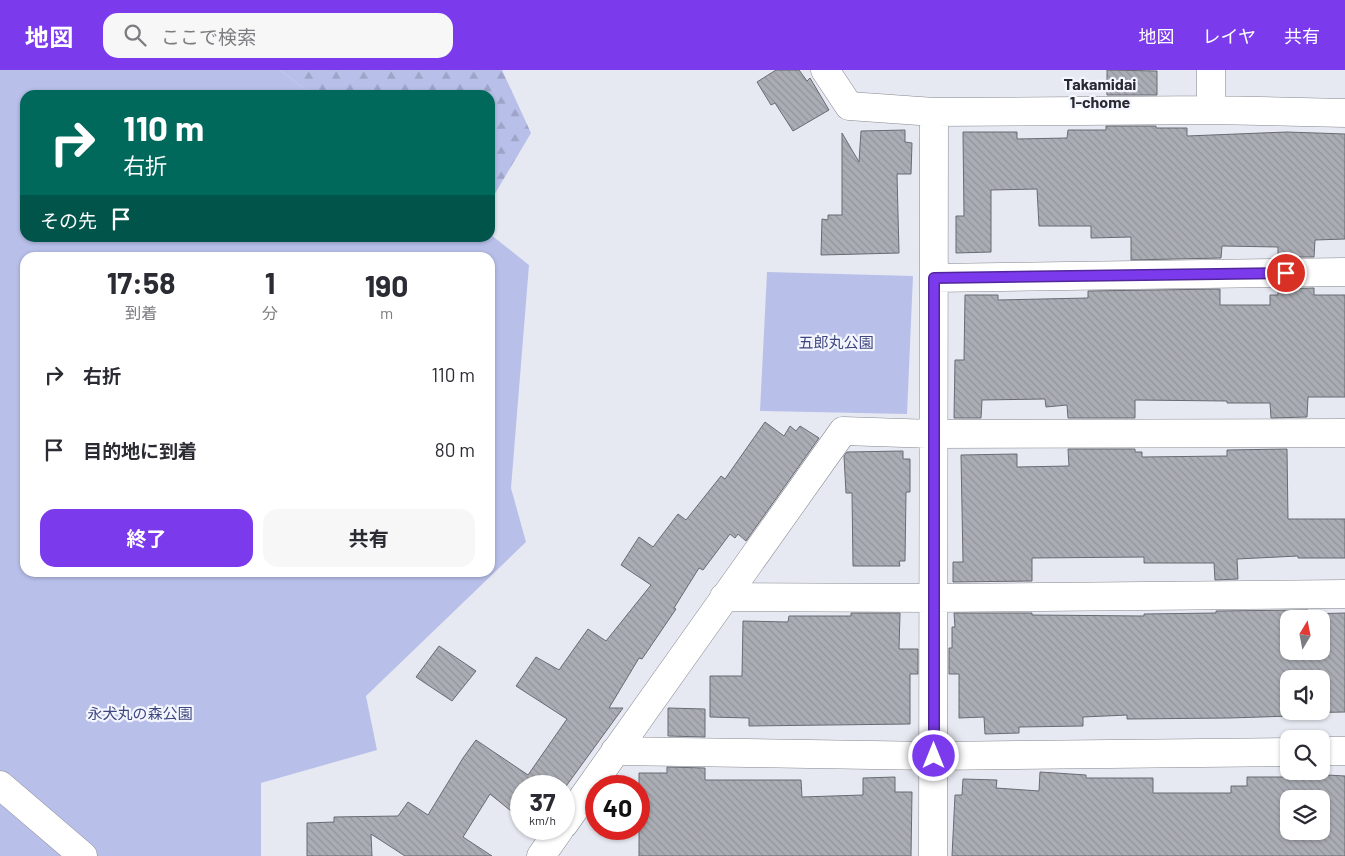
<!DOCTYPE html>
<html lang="ja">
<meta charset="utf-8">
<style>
:root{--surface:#fff;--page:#f7f7f7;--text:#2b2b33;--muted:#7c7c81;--accent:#7c3aed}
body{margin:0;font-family:Barlow,"Noto Sans JP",sans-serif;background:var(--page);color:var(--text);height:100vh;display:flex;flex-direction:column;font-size:19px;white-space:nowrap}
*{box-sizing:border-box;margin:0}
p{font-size:16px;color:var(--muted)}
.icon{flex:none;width:28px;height:28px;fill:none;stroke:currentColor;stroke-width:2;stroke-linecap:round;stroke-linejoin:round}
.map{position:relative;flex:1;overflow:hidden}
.panel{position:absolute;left:20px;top:182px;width:475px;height:325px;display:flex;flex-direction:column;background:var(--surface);border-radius:15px;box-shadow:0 1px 4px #0004}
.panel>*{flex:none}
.banner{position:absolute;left:20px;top:20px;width:475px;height:152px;border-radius:15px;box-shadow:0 1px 4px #0004;background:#00695c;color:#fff;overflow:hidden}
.needle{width:32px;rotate:10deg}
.controls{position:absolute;left:1280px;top:540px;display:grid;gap:10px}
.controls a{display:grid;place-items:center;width:50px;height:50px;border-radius:10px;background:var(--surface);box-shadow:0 1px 4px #0004;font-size:25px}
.speed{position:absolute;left:510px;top:705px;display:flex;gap:10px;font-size:25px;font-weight:700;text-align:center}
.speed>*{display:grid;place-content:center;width:65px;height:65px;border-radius:50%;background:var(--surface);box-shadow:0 1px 4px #0004;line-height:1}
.speed small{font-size:12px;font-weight:400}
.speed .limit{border:8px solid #d22;background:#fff;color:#111}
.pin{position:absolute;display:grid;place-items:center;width:42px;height:42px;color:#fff;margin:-21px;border:2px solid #fff;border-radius:50%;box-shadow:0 1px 5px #0007}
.me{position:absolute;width:55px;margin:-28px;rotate:0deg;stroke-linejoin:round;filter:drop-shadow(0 0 4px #0008)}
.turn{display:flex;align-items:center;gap:18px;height:105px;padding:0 20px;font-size:22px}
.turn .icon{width:65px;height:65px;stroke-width:2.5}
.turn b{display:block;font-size:35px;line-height:42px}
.then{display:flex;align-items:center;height:48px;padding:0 20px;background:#0003;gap:10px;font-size:19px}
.eta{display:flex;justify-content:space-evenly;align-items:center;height:85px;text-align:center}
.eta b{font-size:30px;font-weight:700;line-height:35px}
.action{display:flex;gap:10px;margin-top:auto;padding:10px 20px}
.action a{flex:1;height:58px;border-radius:15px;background:var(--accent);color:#fff;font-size:20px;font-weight:700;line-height:58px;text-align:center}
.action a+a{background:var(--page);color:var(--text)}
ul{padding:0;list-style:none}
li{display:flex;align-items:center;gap:15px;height:75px;padding:0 20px}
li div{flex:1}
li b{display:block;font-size:19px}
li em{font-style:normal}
header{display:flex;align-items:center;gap:30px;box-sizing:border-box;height:70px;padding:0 25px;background:var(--accent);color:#fff}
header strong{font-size:24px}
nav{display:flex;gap:28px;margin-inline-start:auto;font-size:18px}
.search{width:350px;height:45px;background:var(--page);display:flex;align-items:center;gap:12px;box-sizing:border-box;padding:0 18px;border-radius:15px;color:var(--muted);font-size:19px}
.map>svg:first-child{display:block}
.forest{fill:url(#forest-firs)}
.park{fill:#b8c0ea;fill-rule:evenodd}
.building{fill:url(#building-back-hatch);stroke:#696b72;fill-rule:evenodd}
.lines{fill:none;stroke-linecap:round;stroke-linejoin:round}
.minor-casing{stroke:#85878f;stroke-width:29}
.minor{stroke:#fff;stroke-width:28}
.route-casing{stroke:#51269a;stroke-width:12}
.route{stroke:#7c3aed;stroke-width:9}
.labels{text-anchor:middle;stroke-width:4.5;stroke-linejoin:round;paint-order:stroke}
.park-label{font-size:15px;fill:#3f477f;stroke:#f4f6ff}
.neighbourhood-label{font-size:16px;font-weight:bold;fill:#282930;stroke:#f4f6ff}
</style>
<header>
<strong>地図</strong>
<div class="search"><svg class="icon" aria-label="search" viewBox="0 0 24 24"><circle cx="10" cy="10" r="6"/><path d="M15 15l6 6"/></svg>ここで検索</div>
<nav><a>地図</a><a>レイヤ</a><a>共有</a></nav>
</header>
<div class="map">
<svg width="1345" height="786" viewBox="0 0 1345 786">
<defs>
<pattern id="forest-firs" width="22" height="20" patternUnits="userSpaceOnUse" patternTransform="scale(1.25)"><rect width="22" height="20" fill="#b8c0ea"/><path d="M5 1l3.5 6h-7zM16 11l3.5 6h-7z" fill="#9da4c8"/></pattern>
<pattern id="building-back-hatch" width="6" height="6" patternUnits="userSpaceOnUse" patternTransform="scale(1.25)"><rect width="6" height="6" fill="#abadb5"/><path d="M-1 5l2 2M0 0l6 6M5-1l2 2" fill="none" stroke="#92949b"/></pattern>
</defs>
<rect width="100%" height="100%" fill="#e7e9f2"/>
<path class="forest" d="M280 0H502L531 63 490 132V25H312Z"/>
<path class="park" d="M0 0H280L312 25H25V168H490V164L529 195 511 418 526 472 366 626 377 680 261 713V786H0ZM25 188H490V502H25Z
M767 202 913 206 907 344 760 341Z"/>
<path class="building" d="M776 0H799L807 11 810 8 829 40 793 61 775 33 771 35 757 12Z
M1107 0 1157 1V25H1107Z
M1106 56H1156V58H1187V66L1287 62 1345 64V169L1315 170 1314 187H1278V177L1222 176 1221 188 1131 190V167L1091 168V156H1039L1037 119 991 120V182L956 183V146H964L963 62H1017V69L1067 68 1068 60H1106Z
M905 60V72L912 73 911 104H897L899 183 821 185 822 149 828 150V145H842V63L859 92 861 61Z
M1314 218V225H1345V327H1308L1307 347 1271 348 1270 333H1227V331L1135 330V348H1068L1067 335 1046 337 1045 329 982 330 981 348H954L955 290H964L965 225H998V230L1088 228V221L1220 219V235H1270V225H1278V219Z
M765 352 784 366 790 356 796 361 800 356 819 368 746 471 738 464 735 468 730 464 703 500 699 498 674 538 676 539 642 589 639 588 609 638H623L564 719V716H521V749L490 724 463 767 492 786H405L371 764 372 786H307V753L334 752V747L398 746 408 732 428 745 463 688 476 670 528 705 567 649 516 616 536 587 559 600 588 559 606 571 651 515 621 495 639 467 653 477 678 444 686 450 721 406 725 409Z
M1068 379H1135V382H1142V387L1227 386V380L1287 379 1288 449H1345V488H1298V486L1237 489 1238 509 1215 510 1214 493H1144V487L1032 488V511L953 512V492H963L961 385 1017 384V397L1069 396Z
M903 381V389H910V422H906L905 491H899L900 496H853L852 423H846L844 386 847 382Z
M1308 540V544L1345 543V642L1292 643V646L1229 648 1127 649V645L1083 647V656L1019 657V663L985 664 984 647 959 648V604H949V578H952V557H955L954 543H1032V545L1144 546V544L1216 543V541ZM1289 549H1321V581H1289ZM1289 609H1321V641H1289Z
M851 543H900L899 579H918V604H910V654L749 656V648L710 647V606H742L743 551 788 552 789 546H851Z
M439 576 476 601 452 631 416 607Z
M668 638 705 639V667L668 666Z
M667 697 705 698V710H801L802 727 863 725V708L895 707V722H912L911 786H639V703H667Z
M1040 702 1086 705V708H1153V723H1231V716H1247V707H1309V704L1345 706V786H952L955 725H962L963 709 997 710 996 718 1039 721ZM1289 729H1321V761H1289Z"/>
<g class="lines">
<g class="minor-casing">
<path id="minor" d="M825 0 849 36 934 42 1211 40 1345 43
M1211 0V40
M934 208 1345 202
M724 527 934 528 1345 524
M615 681 934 686 1289 682
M1321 681H1345
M0 715 83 786
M564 754 843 361 934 364 1345 363
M541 786 560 759
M933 786 934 42"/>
</g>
<use href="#minor" class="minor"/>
</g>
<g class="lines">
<g class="route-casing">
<path id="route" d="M934 686V208L1286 203"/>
</g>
<use href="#route" class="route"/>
</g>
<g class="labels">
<g class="park-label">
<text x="836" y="278">五郎丸公園</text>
<text x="140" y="649">永犬丸の森公園</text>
</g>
<g class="neighbourhood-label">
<text x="1100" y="20">Takamidai<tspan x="1100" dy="18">1-chome</tspan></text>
</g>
</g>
</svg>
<div class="controls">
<a><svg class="needle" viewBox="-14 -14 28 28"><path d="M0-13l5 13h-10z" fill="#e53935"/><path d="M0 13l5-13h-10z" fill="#7c7c81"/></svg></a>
<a><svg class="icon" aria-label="sound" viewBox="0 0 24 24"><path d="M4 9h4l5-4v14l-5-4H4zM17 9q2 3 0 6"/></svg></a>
<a><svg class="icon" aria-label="search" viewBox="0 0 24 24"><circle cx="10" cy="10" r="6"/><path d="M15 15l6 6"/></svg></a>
<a><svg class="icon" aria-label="layers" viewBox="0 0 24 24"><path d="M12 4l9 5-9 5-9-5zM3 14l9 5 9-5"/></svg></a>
</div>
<div class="speed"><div>37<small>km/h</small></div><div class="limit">40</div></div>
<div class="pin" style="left:1286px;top:203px;background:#d93025"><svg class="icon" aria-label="arrive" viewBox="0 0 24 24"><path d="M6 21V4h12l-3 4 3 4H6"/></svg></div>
<svg class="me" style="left:934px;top:686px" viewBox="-20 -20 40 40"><circle r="17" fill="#7c3aed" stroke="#fff" stroke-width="3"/><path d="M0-11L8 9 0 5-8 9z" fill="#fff"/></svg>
<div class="banner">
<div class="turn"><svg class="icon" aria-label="right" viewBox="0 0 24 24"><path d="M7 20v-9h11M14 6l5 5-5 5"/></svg><div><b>110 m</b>右折</div></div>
<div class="then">その先<svg class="icon" aria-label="arrive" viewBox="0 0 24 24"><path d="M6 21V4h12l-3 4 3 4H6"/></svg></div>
</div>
<section class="panel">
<div class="eta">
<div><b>17:58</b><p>到着</p></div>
<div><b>1</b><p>分</p></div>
<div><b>190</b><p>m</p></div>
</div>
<ul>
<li><svg class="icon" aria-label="right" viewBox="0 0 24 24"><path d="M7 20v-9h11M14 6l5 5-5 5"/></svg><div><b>右折</b></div><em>110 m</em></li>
<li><svg class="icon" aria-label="arrive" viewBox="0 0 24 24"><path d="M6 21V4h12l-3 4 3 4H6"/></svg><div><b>目的地に到着</b></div><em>80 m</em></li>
</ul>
<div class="action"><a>終了</a><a>共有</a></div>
</section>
</div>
